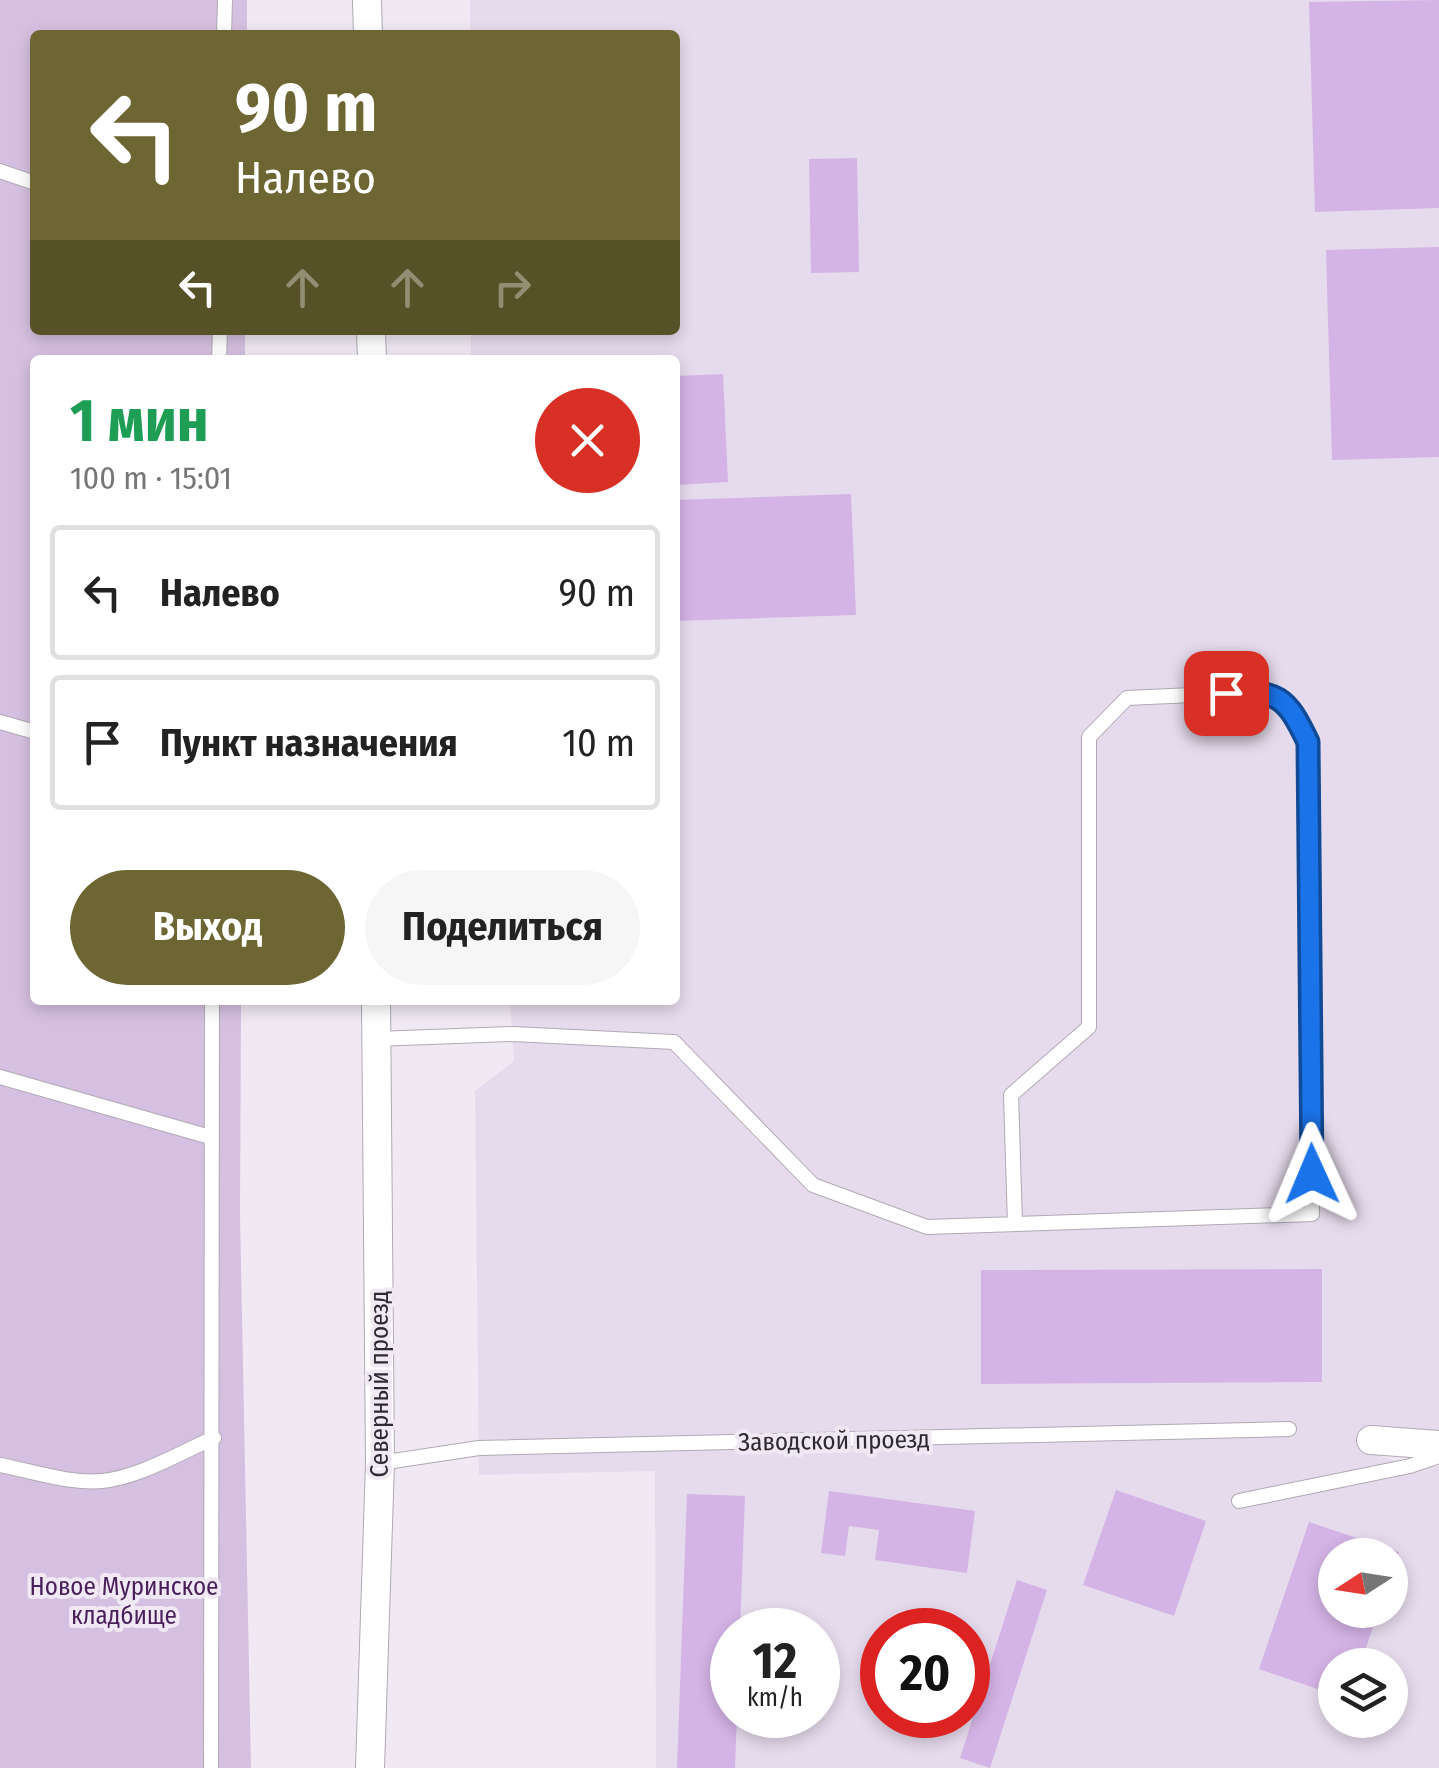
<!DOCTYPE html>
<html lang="ru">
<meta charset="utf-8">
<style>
:root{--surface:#fff;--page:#f6f6f6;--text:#222;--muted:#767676;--line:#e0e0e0;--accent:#6d6632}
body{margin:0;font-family:"Fira Sans Condensed",sans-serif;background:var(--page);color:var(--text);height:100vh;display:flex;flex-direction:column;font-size:38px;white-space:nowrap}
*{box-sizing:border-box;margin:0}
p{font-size:32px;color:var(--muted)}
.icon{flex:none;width:55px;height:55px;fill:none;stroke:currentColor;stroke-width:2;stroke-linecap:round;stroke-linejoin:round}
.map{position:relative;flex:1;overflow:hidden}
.panel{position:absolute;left:30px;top:355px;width:650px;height:650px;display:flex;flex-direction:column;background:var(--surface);border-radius:10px;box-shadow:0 5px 15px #0003}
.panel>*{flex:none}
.guide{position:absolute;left:30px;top:30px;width:650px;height:305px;border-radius:10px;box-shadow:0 5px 15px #0003;background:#6d6632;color:#fff;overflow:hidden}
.needle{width:65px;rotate:258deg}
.buttons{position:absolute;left:1318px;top:1538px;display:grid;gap:20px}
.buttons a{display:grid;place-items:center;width:90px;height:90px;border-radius:50%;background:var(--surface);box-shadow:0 5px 15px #0003;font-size:50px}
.speed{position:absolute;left:710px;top:1608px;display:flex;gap:20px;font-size:50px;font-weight:700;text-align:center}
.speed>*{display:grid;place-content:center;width:130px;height:130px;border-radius:50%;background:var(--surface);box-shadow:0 5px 15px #0003;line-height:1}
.speed small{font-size:25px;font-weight:400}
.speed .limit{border:15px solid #d22;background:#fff;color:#111}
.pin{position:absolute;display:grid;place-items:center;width:85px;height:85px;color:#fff;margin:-42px;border-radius:20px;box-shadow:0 5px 15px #0006}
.me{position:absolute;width:110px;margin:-55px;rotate:359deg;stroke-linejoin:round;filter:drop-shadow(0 0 8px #0008)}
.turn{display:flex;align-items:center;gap:35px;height:210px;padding:0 40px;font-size:45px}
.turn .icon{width:130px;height:130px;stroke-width:2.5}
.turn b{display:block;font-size:70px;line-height:85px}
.lanes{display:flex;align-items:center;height:95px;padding:0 40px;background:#0003;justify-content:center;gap:50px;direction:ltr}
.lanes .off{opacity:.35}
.round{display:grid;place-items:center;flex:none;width:105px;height:105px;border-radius:52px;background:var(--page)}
.headline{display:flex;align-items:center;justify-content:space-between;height:170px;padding:0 40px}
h1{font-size:60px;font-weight:700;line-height:75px;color:#1e9e55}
.cta{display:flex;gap:20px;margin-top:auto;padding:20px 40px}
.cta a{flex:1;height:115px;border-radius:60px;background:var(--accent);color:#fff;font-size:40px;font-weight:700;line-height:115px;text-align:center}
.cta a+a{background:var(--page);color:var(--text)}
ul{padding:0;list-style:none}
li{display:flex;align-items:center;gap:30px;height:135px;margin:0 20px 15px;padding:0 20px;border:5px solid var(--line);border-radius:10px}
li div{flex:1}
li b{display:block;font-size:38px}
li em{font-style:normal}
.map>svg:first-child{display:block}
.built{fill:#e6dbed;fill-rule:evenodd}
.green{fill:#d6c0e1}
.building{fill:#d4b3e6}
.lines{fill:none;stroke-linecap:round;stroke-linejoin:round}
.lane-casing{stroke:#b0a9b4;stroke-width:16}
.street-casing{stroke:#b0a9b4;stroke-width:30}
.lane{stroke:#fff;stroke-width:14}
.street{stroke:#fff;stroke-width:28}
.route-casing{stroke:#114b97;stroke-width:25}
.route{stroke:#1a73e8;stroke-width:18}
.labels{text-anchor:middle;stroke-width:8;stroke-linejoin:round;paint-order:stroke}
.street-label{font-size:25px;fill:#2e2b30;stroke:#f0e9f4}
.park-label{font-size:25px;fill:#4a205c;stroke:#f0e9f4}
</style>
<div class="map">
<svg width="1439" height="1768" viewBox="0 0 1439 1768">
<rect width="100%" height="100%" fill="#f0e9f4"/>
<path class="built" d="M470 0H1439V1435L1371 1441 1378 1455 1410 1466H1439V1768H656L655 1471 479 1475 475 1091 514 1061 510 1000H675V360H471V330H675V35H470ZM1335 1555H1390V1610H1335ZM732 1630H818V1715H732ZM882 1630H968V1715H882ZM1335 1665H1390V1720H1335Z"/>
<path class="green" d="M0 0H247V35H35V330H245V360H35V1000H241L240 1214 251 1768H0Z"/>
<path class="building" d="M1439 0V208L1315 212 1309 2Z
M857 158 859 272 811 273 809 159Z
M1439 247V457L1332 460 1326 250Z
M723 374 728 482 675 485V376Z
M851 494 856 615 675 621V500Z
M546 1000H571V1004H546Z
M1322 1269V1382L981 1384V1270Z
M1116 1490 1206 1521 1174 1616 1083 1585Z
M829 1491 975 1511 967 1573 875 1560 879 1530 849 1526 845 1556 821 1553Z
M687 1494 745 1496 740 1630H732V1715H737L735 1768H677Z
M1309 1522 1399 1552 1391 1576 1390 1555H1335V1610H1379L1360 1665H1335V1695L1259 1669Z
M1017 1580 1047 1590 990 1768 960 1758Z"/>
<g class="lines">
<g class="lane-casing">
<path id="lane" d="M224 35 225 0
M0 171 35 183
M219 360 220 330
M0 722 35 732
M376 1039 513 1034 674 1042 813 1185 927 1227 1312 1214 1308 742 1291 706 1258 692 1127 698 1089 737V1027L1011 1095 1015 1224
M0 1077 210 1137
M380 1463 479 1448 1289 1429
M0 1465C32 1471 69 1484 102 1481 140 1477 179 1453 214 1438
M1239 1501 1410 1466 1439 1456
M211 1768 212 1000"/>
</g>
<g class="street-casing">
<path id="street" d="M367 0 368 35
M371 330 372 360
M1371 1440 1439 1445
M370 1768 380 1463 376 1000"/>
</g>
<use href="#lane" class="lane"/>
<use href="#street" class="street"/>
</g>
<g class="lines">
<g class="route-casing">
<path id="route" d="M1226 693C1278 690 1286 696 1308 742L1312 1174"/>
</g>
<use href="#route" class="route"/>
</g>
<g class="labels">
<g class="street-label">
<text transform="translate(379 1384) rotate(-90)" y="9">Северный проезд</text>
<text transform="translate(834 1440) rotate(-1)" y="9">Заводской проезд</text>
</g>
<g class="park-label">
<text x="124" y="1595">Новое Муринское<tspan x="124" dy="29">кладбище</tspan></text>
</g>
</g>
</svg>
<div class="buttons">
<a><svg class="needle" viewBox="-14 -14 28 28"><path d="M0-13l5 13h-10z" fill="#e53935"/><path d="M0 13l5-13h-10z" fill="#767676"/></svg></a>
<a><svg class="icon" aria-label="layers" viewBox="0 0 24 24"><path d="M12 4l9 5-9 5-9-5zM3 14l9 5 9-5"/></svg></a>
</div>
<div class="speed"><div>12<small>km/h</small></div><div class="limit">20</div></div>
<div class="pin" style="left:1226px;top:693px;background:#d93025"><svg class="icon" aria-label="arrive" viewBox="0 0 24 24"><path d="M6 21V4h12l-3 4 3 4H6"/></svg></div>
<svg class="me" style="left:1312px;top:1174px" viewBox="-20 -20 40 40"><path d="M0-17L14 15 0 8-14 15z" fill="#1a73e8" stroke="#fff" stroke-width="4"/></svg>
<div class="guide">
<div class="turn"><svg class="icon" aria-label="left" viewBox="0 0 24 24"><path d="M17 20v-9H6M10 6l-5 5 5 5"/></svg><div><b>90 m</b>Налево</div></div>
<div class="lanes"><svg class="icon" aria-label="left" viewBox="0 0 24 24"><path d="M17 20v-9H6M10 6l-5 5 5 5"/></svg><svg class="icon off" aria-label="ahead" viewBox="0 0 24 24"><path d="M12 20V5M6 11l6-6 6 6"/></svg><svg class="icon off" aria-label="ahead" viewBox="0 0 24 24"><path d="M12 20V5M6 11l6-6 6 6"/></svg><svg class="icon off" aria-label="right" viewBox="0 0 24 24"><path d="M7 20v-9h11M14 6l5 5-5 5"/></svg></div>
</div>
<section class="panel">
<div class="headline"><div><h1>1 мин</h1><p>100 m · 15:01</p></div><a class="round" style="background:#d93025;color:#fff"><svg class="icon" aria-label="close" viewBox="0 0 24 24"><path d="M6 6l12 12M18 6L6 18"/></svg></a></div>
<ul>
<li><svg class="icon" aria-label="left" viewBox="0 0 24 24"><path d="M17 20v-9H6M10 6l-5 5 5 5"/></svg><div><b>Налево</b></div><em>90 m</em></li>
<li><svg class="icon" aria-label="arrive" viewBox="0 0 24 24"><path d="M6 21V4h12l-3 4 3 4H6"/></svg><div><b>Пункт назначения</b></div><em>10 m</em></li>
</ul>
<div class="cta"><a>Выход</a><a>Поделиться</a></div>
</section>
</div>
